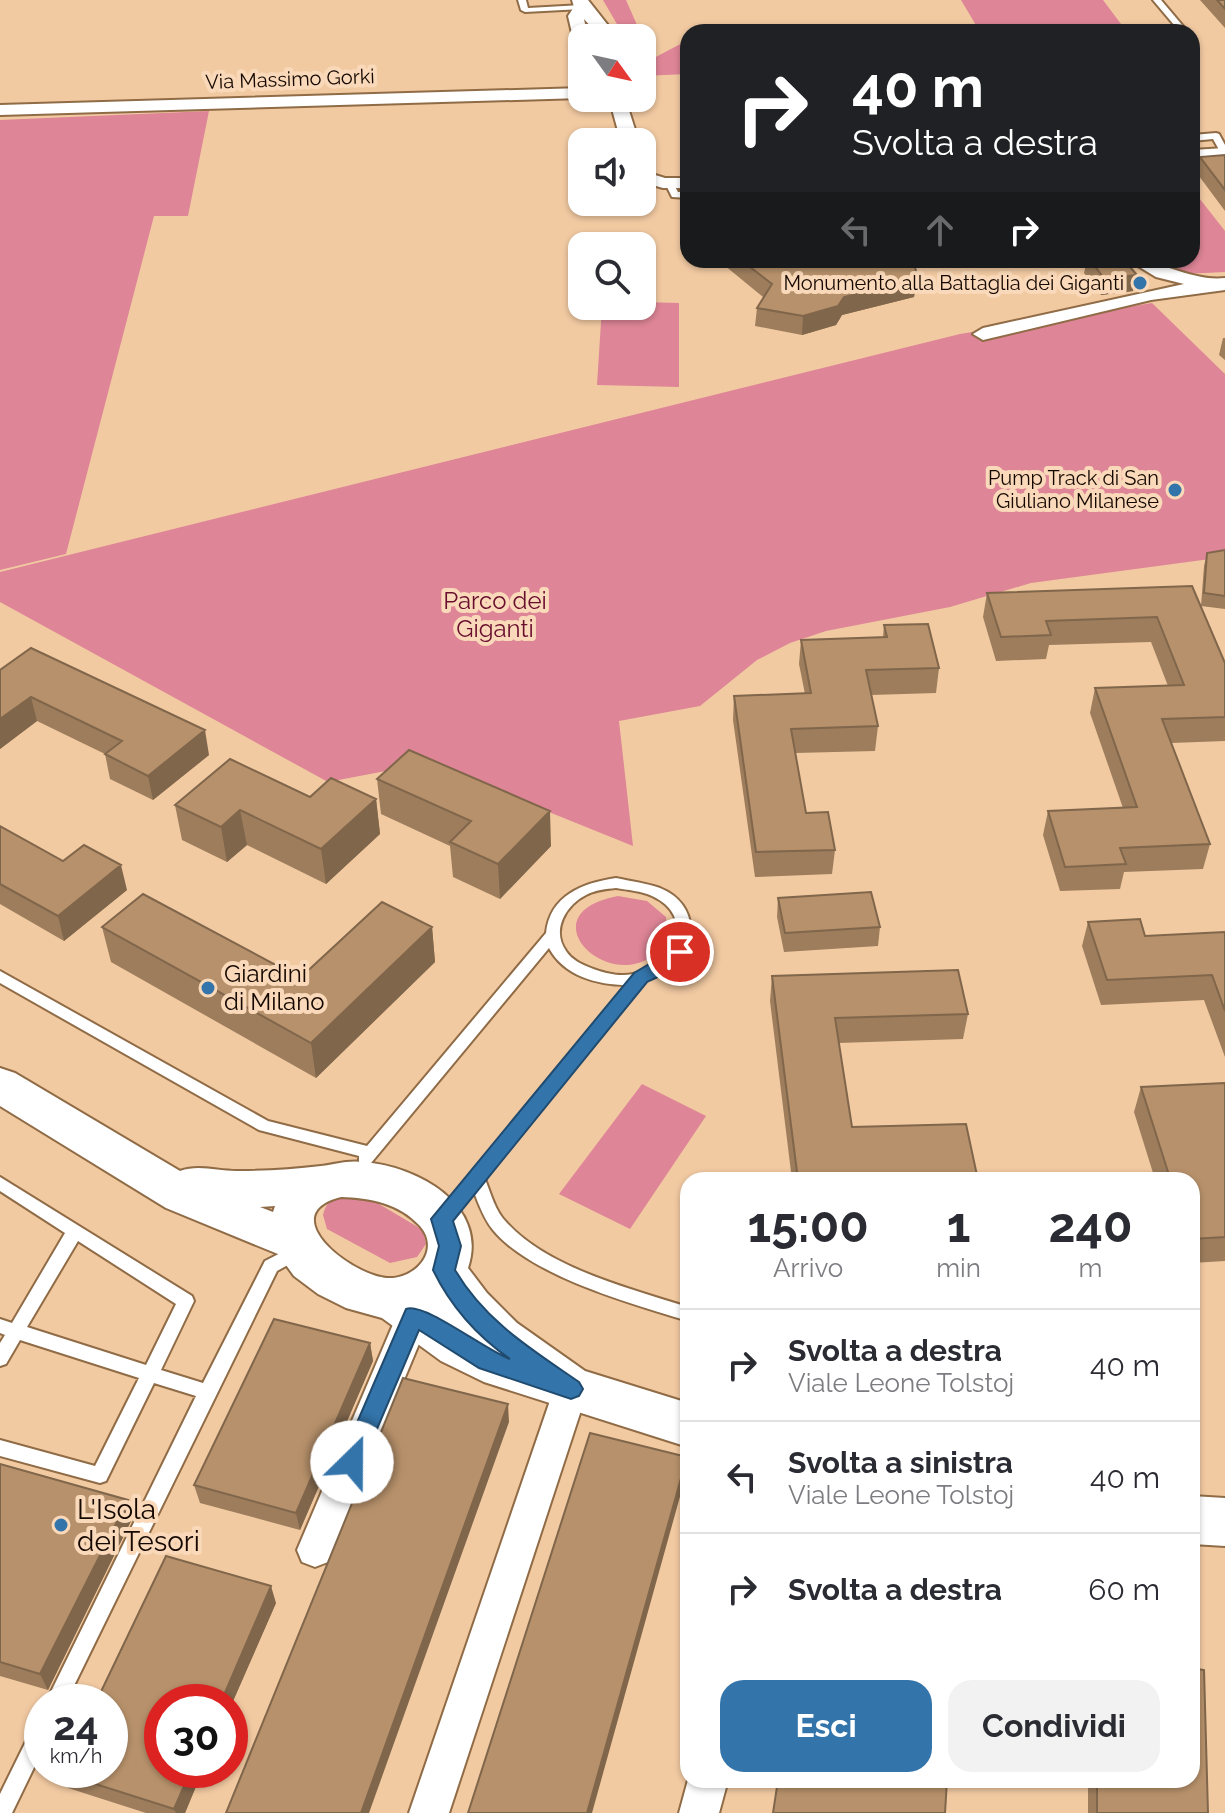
<!DOCTYPE html>
<html lang="it">
<style>
:root{--surface:#fff;--page:#f2f2f3;--text:#2b2b33;--muted:#7c7c81;--line:#e1e1e2;--accent:#3374aa}
body{margin:0;font-family:Raleway,sans-serif;background:var(--page);color:var(--text);height:100vh;display:flex;flex-direction:column;font-size:30px;white-space:nowrap}
*{box-sizing:border-box;margin:0}
p{font-size:26px;color:var(--muted)}
.icon{flex:none;width:44px;height:44px;fill:none;stroke:currentColor;stroke-width:2;stroke-linecap:round;stroke-linejoin:round}
.map{position:relative;flex:1;overflow:hidden}
.drawer{position:absolute;left:680px;top:1172px;width:520px;height:616px;display:flex;flex-direction:column;background:var(--surface);border-radius:24px;box-shadow:0 2px 6px #0004}
.drawer>*{flex:none}
.top-card{position:absolute;left:680px;top:24px;width:520px;height:244px;border-radius:24px;box-shadow:0 2px 6px #0004;background:#202124;color:#fff;overflow:hidden}
.needle{width:52px;rotate:123deg}
.buttons{position:absolute;left:568px;top:24px;display:grid;gap:16px}
.buttons a{display:grid;place-items:center;width:88px;height:88px;border-radius:16px;background:var(--surface);box-shadow:0 2px 6px #0004;font-size:40px}
.speed{position:absolute;left:24px;top:1684px;display:flex;gap:16px;font-size:40px;font-weight:700;text-align:center}
.speed>*{display:grid;place-content:center;width:104px;height:104px;border-radius:50%;background:var(--surface);box-shadow:0 2px 6px #0004;line-height:1}
.speed small{font-size:20px;font-weight:400}
.speed .limit{border:12px solid #d22;background:#fff;color:#111}
.pin{position:absolute;display:grid;place-items:center;width:68px;height:68px;color:#fff;margin:-34px;border:4px solid #fff;border-radius:50%;box-shadow:0 2px 8px #0007}
.me{position:absolute;width:88px;margin:-44px;rotate:23deg;stroke-linejoin:round;filter:drop-shadow(0 0 6px #0008)}
.turn{display:flex;align-items:center;gap:28px;height:168px;padding:0 40px;font-size:36px}
.turn .icon{width:104px;height:104px;stroke-width:2.5}
.turn b{display:block;font-size:56px;line-height:68px}
.lanes{display:flex;align-items:center;height:76px;padding:0 40px;background:#0003;justify-content:center;gap:40px;direction:ltr}
.lanes .off{opacity:.35}
.eta{display:flex;justify-content:space-evenly;align-items:center;height:136px;text-align:center}
.eta b{font-size:48px;font-weight:700;line-height:56px}
.action{display:flex;gap:16px;margin-top:auto;padding:16px 40px}
.action a{flex:1;height:92px;border-radius:24px;background:var(--accent);color:#fff;font-size:32px;font-weight:700;line-height:92px;text-align:center}
.action a+a{background:var(--page);color:var(--text)}
ul{padding:0;list-style:none}
li{display:flex;align-items:center;gap:24px;height:112px;padding:0 40px;border-top:2px solid var(--line)}
li div{flex:1}
li b{display:block;font-size:30px}
li em{font-style:normal}
.map>svg:first-child{display:block}
.green{fill:#de8597}
.lines{fill:none;stroke-linecap:round;stroke-linejoin:round}
.lane-casing{stroke:#8f6b46;stroke-width:4}
.street-casing{stroke:#8f6b46;stroke-width:4}
.secondary-casing{stroke:#8f6b46;stroke-width:4}
.lane{fill:#fff;fill-rule:evenodd}
.street{fill:#fff;fill-rule:evenodd}
.secondary{fill:#fff;fill-rule:evenodd}
.wall{fill:#9d7d5c}
.shaded-wall{fill:#80664b}
.building{fill:#b7916b;stroke:#80664b;stroke-width:2}
.route{fill:#3374aa;stroke:#214b6e;stroke-width:2}
.poi-dot{fill:#3374aa;stroke:#f9d9b9;stroke-width:3}
.labels{text-anchor:middle;stroke-width:8;stroke-linejoin:round;paint-order:stroke}
.far-street-label{font-size:20px;fill:#150800;stroke:#f9d9b9}
.far-poi-label{font-size:20px;fill:#150800;stroke:#f9d9b9;text-anchor:end}
.park-label{font-size:24px;fill:#690d2e;stroke:#f9d9b9}
.poi-label{font-size:24px;fill:#150800;stroke:#f9d9b9;text-anchor:start}
.near-poi-label{font-size:28px;fill:#150800;stroke:#f9d9b9;text-anchor:start}
</style>
<div class="map">
<svg width="1225" height="1813" viewBox="0 0 1225 1813">
<rect width="100%" height="100%" fill="#f2caa2"/>
<path class="green" d="M603 0H626L652 59 688 40V74L642 76V38H625Z
M961 0H1103L1127 32H980Z
M209 111 188 216H154L66 554 0 570V120Z
M1192 189 1225 231V272L1184 274 1148 260H1192Z
M642 302 679 303V387L597 385 602 306H642Z
M1152 303 1225 374V557L1031 583 950 607 826 631 790 643 757 660 700 706 619 721 633 846 428 763 328 782 0 602V572L960 334Z
M618 896 647 901 666 917 668 939C624 1010 517 915 618 896Z
M642 1084 706 1116 630 1229 559 1194Z
M362 1194 423 1230 426 1244 417 1257 390 1263 327 1229 323 1215C328 1194 344 1195 362 1194Z"/>
<g class="lines">
<g class="lane-casing">
<path id="lane" d="M518 0H526L528 8 582 5 586 7 582 9 525 12 521 10Z
M1153 0H1161L1188 32H1180Z
M1192 39 1196 41V45H1192Z
M1216 133 1219 134 1225 145V156L1222 155 1213 139 1192 141V135Z
M669 180 672 181 678 192H688V198L672 197 665 183Z
M616 878C630 881 646 883 660 888 700 904 700 951 664 973 659 976 652 978 646 980L485 1179C491 1194 495 1211 507 1223 548 1268 631 1289 688 1307V1321C632 1304 531 1276 493 1230 484 1219 479 1205 474 1192L448 1224 442 1226 436 1224 434 1219 627 985C597 985 564 976 549 948L371 1163 365 1165 359 1163V1156L259 1130 0 983V971L268 1121 367 1146 546 933C550 895 583 883 616 878ZM616 888C627 890 642 891 652 896 698 917 673 966 633 974 619 977 604 973 591 968 581 964 572 960 566 951 551 930 566 905 586 895 595 890 606 889 616 888Z
M0 1177 192 1296 194 1301 161 1370 203 1383 265 1261 296 1245 302 1247 304 1252 302 1257 277 1271 66 1702H46L196 1396 154 1383 106 1481 100 1483 0 1456V1440L95 1466 139 1378 20 1340 6 1364 0 1366V1343L5 1335 0 1333V1319L12 1323 65 1233 0 1191ZM78 1241 176 1304 146 1365 27 1327Z
M42 1720V1751L12 1813H0V1794L35 1723Z"/>
</g>
<g class="street-casing">
<path id="street" d="M572 0H588L618 38H601L584 19 588 38H582V52L576 50 568 16 574 7Z
M582 88V98L0 115V105Z
M609 98H625L639 142H621Z
M1225 148V158L1192 160V150Z
M642 171 665 178H688V188H663L642 182Z
M1128 260C1162 260 1193 282 1225 278V290L1151 300 983 340 973 334 983 328 1184 284 1156 277Z
M414 1301 426 1305 431 1315 333 1550 328 1562 315 1567 302 1562 297 1550 397 1315 402 1305Z
M571 1374 583 1378 588 1389 449 1813H409L554 1389 559 1378Z
M688 1780H728L719 1813H679Z"/>
</g>
<g class="secondary-casing">
<path id="secondary" d="M0 1068 15 1073 180 1171C200 1164 219 1172 240 1171 267 1171 295 1169 321 1166 336 1164 348 1160 363 1162 417 1166 489 1205 468 1268L487 1293 517 1323 585 1371 688 1403V1447L484 1382 441 1361 382 1318 346 1308 318 1294 294 1276 278 1254 166 1208 0 1106ZM341 1197C370 1198 399 1203 420 1226 442 1251 414 1280 387 1278 350 1275 273 1214 341 1197ZM275 1206 273 1212 260 1207Z
M1192 1496 1225 1498V1546L1192 1544Z"/>
</g>
<use href="#lane" class="lane"/>
<use href="#street" class="street"/>
<use href="#secondary" class="secondary"/>
</g>
<path class="wall" d="M1200 0H1225V28Z
M1225 155V211L1196 172 1200 157Z
M724 260H914L917 278 914 297 842 315 836 325 802 335 755 326 757 308 763 297 724 265Z
M1087 260H1124L1133 291 1101 295 1084 273Z
M1223 338H1225V360L1219 355Z
M1225 550V609L1201 606 1204 566 1207 553Z
M1192 586 1225 663V741L1171 743 1210 844 1203 869 1124 872 1120 889 1060 891 1043 835 1048 811 1123 808 1090 713 1095 688 1168 686 1151 642 1049 645 1046 659 996 661 983 617 987 593Z
M884 625 939 668 936 693 871 695 878 726 875 751 795 753 806 813 835 850 832 874 755 877 733 720 734 696 805 694 799 664 801 640 883 637Z
M0 670 209 755 153 800 110 779 105 754 37 721 0 749Z
M377 779 551 846 500 899 453 877 450 846 381 814Z
M310 797 376 799 380 834 326 884 247 845 227 862 182 840 175 805Z
M0 826 63 861 127 890 64 941 0 904Z
M778 898 880 927 878 946 784 952 777 917Z
M1088 922 1145 936 1225 932V1057L1204 1000 1101 1005 1082 946Z
M102 927 300 978 432 927 435 962 316 1078 111 962Z
M772 976 968 1014 963 1039 838 1043 852 1127 978 1180H792L770 1001Z
M1225 1083V1261L1192 1263V1180H1126L1127 1177 1154 1176 1134 1112 1141 1087Z
M370 1343 373 1361 300 1530 200 1503 194 1485Z
M0 1464 133 1517 48 1690 0 1676Z
M276 1603 230 1708V1702L185 1813H146L68 1788 61 1773Z
M1080 1780H1192L1208 1813H1088V1781Z"/>
<path class="shaded-wall" d="M1137 275 1133 291 1101 295 1104 278Z
M917 278 914 297 842 315 836 325 802 335 803 316 844 297Z
M31 697 37 721 0 749V719Z
M205 730 209 755 153 800 148 776Z
M376 799 380 834 326 884 321 849Z
M240 810 247 845 227 862 221 827Z
M550 811 551 846 500 899 498 864Z
M121 865 127 890 64 941 58 916Z
M432 927 435 962 316 1078 311 1043Z
M370 1343 373 1361 300 1530 296 1513Z
M508 1404 509 1422 369 1813H361Z
M687 1457 686 1475 592 1813H587Z
M128 1500 133 1517 48 1690 40 1674Z
M271 1586 276 1603 230 1708V1702H221Z
M191 1770H203L185 1813H176L174 1809Z"/>
<path class="building" d="M1217 0H1225V9Z
M1225 155V190L1200 157Z
M741 260H914L917 278 844 297 838 306 803 316 757 308 772 284Z
M1090 260H1124L1137 275 1104 278Z
M1225 550V596L1204 593 1207 553Z
M1192 586 1225 663V717L1162 719 1210 844 1120 848 1126 864 1065 867 1048 811 1137 807 1095 688 1184 685 1157 617 1046 621 1051 635 1001 637 987 593Z
M928 624 939 668 866 670 878 726 791 729 806 813 828 812 835 850 756 852 734 696 811 693 801 640 887 637 884 625Z
M31 648 205 730 148 776 105 754 122 741 31 697 0 719V670Z
M409 750 550 811 498 864 450 842 471 821 377 779Z
M230 759 310 797 331 778 376 799 321 849 240 810 221 827 175 805Z
M0 826 63 861 84 845 121 865 58 916 0 884Z
M871 892 880 927 785 933 778 898Z
M143 894 300 978 382 902 432 927 311 1043 102 927Z
M1140 919 1145 936 1225 932V1011L1212 975 1107 980 1088 922Z
M958 970 968 1014 835 1018 852 1127 966 1124 978 1180H798L772 976Z
M1225 1083V1237L1192 1239V1180H1127V1177L1169 1175 1141 1087Z
M274 1319 370 1343 296 1513 194 1485Z
M403 1378 508 1404 361 1813H226Z
M590 1433 687 1457 587 1813H468Z
M0 1464 128 1500 40 1674 0 1662Z
M166 1556 271 1586 221 1702H162V1770H191L174 1809 61 1773 63 1770H110V1702H96Z
M1192 1668 1204 1670 1208 1813H1097V1780H1192Z
M778 1780H947L945 1813H773Z"/>
<path class="route" d="M680 946 689 952C679 968 664 974 647 982L453 1221 461 1246 455 1270C485 1321 531 1349 579 1382L583 1389 579 1396 571 1399 479 1368 419 1330 360 1469 352 1472 344 1469 340 1462 406 1309C425 1302 486 1351 510 1359 477 1336 451 1307 433 1270L439 1246 431 1219 634 973Z"/>
<g class="poi-dot">
<circle cx="1140" cy="283" r="8"/>
<circle cx="1175" cy="490" r="8"/>
<circle cx="208" cy="988" r="8"/>
<circle cx="61" cy="1525" r="8"/>
</g>
<g class="labels">
<g class="far-street-label">
<text transform="translate(290 79) rotate(-2)" y="7">Via Massimo Gorki</text>
</g>
<g class="far-poi-label">
<text x="1124" y="290">Monumento alla Battaglia dei Giganti</text>
<text x="1159" y="485">Pump Track di San<tspan x="1159" dy="23">Giuliano Milanese</tspan></text>
</g>
<g class="park-label">
<text x="495" y="609">Parco dei<tspan x="495" dy="28">Giganti</tspan></text>
</g>
<g class="poi-label">
<text x="224" y="982">Giardini<tspan x="224" dy="28">di Milano</tspan></text>
</g>
<g class="near-poi-label">
<text x="77" y="1519">L'Isola<tspan x="77" dy="32">dei Tesori</tspan></text>
</g>
</g>
</svg>
<div class="buttons">
<a><svg class="needle" viewBox="-14 -14 28 28"><path d="M0-13l5 13h-10z" fill="#e53935"/><path d="M0 13l5-13h-10z" fill="#7c7c81"/></svg></a>
<a><svg class="icon" aria-label="sound" viewBox="0 0 24 24"><path d="M4 9h4l5-4v14l-5-4H4zM17 9q2 3 0 6"/></svg></a>
<a><svg class="icon" aria-label="search" viewBox="0 0 24 24"><circle cx="10" cy="10" r="6"/><path d="M15 15l6 6"/></svg></a>
</div>
<div class="speed"><div>24<small>km/h</small></div><div class="limit">30</div></div>
<div class="pin" style="left:680px;top:952px;background:#d93025"><svg class="icon" aria-label="arrive" viewBox="0 0 24 24"><path d="M6 21V4h12l-3 4 3 4H6"/></svg></div>
<svg class="me" style="left:352px;top:1462px" viewBox="-20 -20 40 40"><circle r="19" fill="#fff"/><path d="M0-13L10 11 0 6-10 11z" fill="#3374aa"/></svg>
<div class="top-card">
<div class="turn"><svg class="icon" aria-label="right" viewBox="0 0 24 24"><path d="M7 20v-9h11M14 6l5 5-5 5"/></svg><div><b>40 m</b>Svolta a destra</div></div>
<div class="lanes"><svg class="icon off" aria-label="left" viewBox="0 0 24 24"><path d="M17 20v-9H6M10 6l-5 5 5 5"/></svg><svg class="icon off" aria-label="ahead" viewBox="0 0 24 24"><path d="M12 20V5M6 11l6-6 6 6"/></svg><svg class="icon" aria-label="right" viewBox="0 0 24 24"><path d="M7 20v-9h11M14 6l5 5-5 5"/></svg></div>
</div>
<section class="drawer">
<div class="eta">
<div><b>15:00</b><p>Arrivo</p></div>
<div><b>1</b><p>min</p></div>
<div><b>240</b><p>m</p></div>
</div>
<ul>
<li><svg class="icon" aria-label="right" viewBox="0 0 24 24"><path d="M7 20v-9h11M14 6l5 5-5 5"/></svg><div><b>Svolta a destra</b><p>Viale Leone Tolstoj</p></div><em>40 m</em></li>
<li><svg class="icon" aria-label="left" viewBox="0 0 24 24"><path d="M17 20v-9H6M10 6l-5 5 5 5"/></svg><div><b>Svolta a sinistra</b><p>Viale Leone Tolstoj</p></div><em>40 m</em></li>
<li><svg class="icon" aria-label="right" viewBox="0 0 24 24"><path d="M7 20v-9h11M14 6l5 5-5 5"/></svg><div><b>Svolta a destra</b></div><em>60 m</em></li>
</ul>
<div class="action"><a>Esci</a><a>Condividi</a></div>
</section>
</div>
